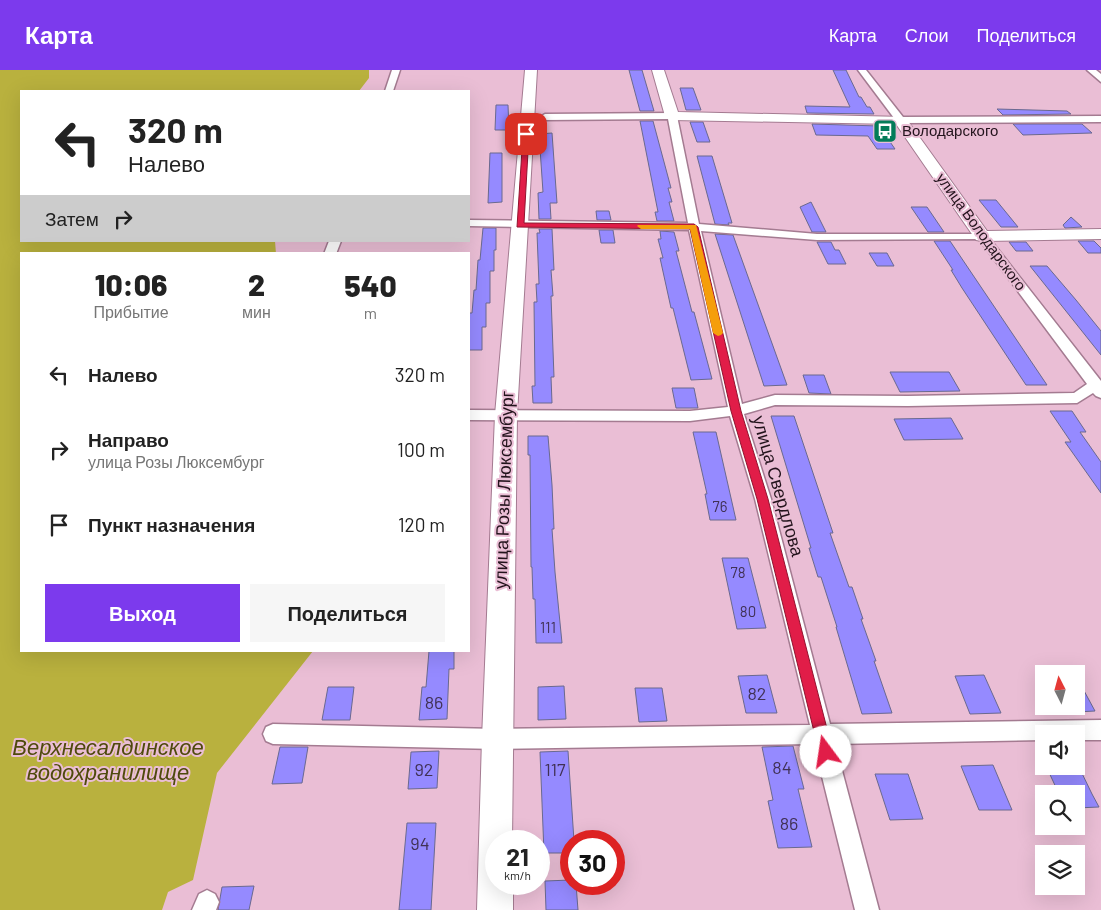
<!DOCTYPE html>
<html lang="ru">
<meta charset="utf-8">
<style>
:root{--surface:#fff;--page:#f6f6f6;--text:#222;--muted:#767676;--accent:#7c3aed}
body{margin:0;font-family:Barlow,sans-serif;background:var(--page);color:var(--text);height:100vh;display:flex;flex-direction:column;font-size:19px;white-space:nowrap}
*{box-sizing:border-box;margin:0}
p{font-size:16px;color:var(--muted)}
.icon{flex:none;width:28px;height:28px;fill:none;stroke:currentColor;stroke-width:2;stroke-linecap:round;stroke-linejoin:round}
.map{position:relative;flex:1;overflow:hidden}
.drawer{position:absolute;left:20px;top:182px;width:450px;height:400px;display:flex;flex-direction:column;background:var(--surface);border-radius:0px;box-shadow:0 5px 20px #0002}
.drawer>*{flex:none}
.hud{position:absolute;left:20px;top:20px;width:450px;height:152px;border-radius:0px;box-shadow:0 5px 20px #0002;background:#fff;color:var(--text);overflow:hidden}
.needle{width:32px;rotate:354deg}
.tools{position:absolute;left:1035px;top:595px;display:grid;gap:10px}
.tools a{display:grid;place-items:center;width:50px;height:50px;border-radius:0px;background:var(--surface);box-shadow:0 5px 20px #0002;font-size:25px}
.speed{position:absolute;left:485px;top:760px;display:flex;gap:10px;font-size:25px;font-weight:700;text-align:center}
.speed>*{display:grid;place-content:center;width:65px;height:65px;border-radius:50%;background:var(--surface);box-shadow:0 5px 20px #0002;line-height:1}
.speed small{font-size:12px;font-weight:400}
.speed .limit{border:8px solid #d22;background:#fff;color:#111}
.pin{position:absolute;display:grid;place-items:center;width:42px;height:42px;color:#fff;margin:-21px;border-radius:10px;box-shadow:0 2px 8px #0006}
.me{position:absolute;width:55px;margin:-28px;rotate:346deg;stroke-linejoin:round;filter:drop-shadow(0 0 4px #0008)}
.turn{display:flex;align-items:center;gap:18px;height:105px;padding:0 25px;font-size:22px}
.turn .icon{width:65px;height:65px;stroke-width:2.5}
.turn b{display:block;font-size:35px;line-height:42px}
.then{display:flex;align-items:center;height:48px;padding:0 25px;background:#0003;gap:10px;font-size:19px}
.eta{display:flex;justify-content:space-evenly;align-items:center;height:85px;text-align:center}
.eta b{font-size:30px;font-weight:800;line-height:35px}
.action{display:flex;gap:10px;margin-top:auto;padding:10px 25px}
.action a{flex:1;height:58px;border-radius:0px;background:var(--accent);color:#fff;font-size:20px;font-weight:800;line-height:58px;text-align:center}
.action a+a{background:var(--page);color:var(--text)}
ul{padding:0;list-style:none}
li{display:flex;align-items:center;gap:15px;height:75px;padding:0 25px}
li div{flex:1}
li b{display:block;font-size:19px}
li em{font-style:normal}
header{display:flex;align-items:center;gap:30px;box-sizing:border-box;height:70px;padding:0 25px;background:var(--accent);color:#fff}
header strong{font-size:24px}
nav{display:flex;gap:28px;margin-inline-start:auto;font-size:18px}
.map>svg:first-child{display:block}
.water{fill:#b9b13e}
.building{fill:#958aff;stroke:#6a698f}
.lines{fill:none;stroke-linecap:round;stroke-linejoin:round}
.street-casing{stroke:#a47b91;stroke-width:3}
.secondary-casing{stroke:#a47b91;stroke-width:2}
.street{fill:#fff;fill-rule:evenodd}
.secondary{fill:#fff;fill-rule:evenodd}
.route{fill:#e11d48;stroke:#92132f}
.slow{fill:#f59e0b}
.labels{text-anchor:middle;stroke-width:4;stroke-linejoin:round;paint-order:stroke}
.far-poi-label{font-size:15px;fill:#23131c;stroke:#eabed5;text-anchor:start}
.far-street-label{font-size:15px;fill:#23131c;stroke:#eabed5}
.number-label{font-size:15px;fill:#403155}
.street-label{font-size:18px;fill:#23131c;stroke:#eabed5}
.near-number-label{font-size:18px;fill:#403155}
.near-water-label{font-size:22px;font-style:italic;fill:#4f4a0c;stroke:#eabed5}
</style>
<header>
<strong>Карта</strong>
<nav><a>Карта</a><a>Слои</a><a>Поделиться</a></nav>
</header>
<div class="map">
<svg width="1101" height="840" viewBox="0 0 1101 840">
<rect width="100%" height="100%" fill="#eabed5"/>
<path class="water" d="M0 0H369V8L359 21H21V171H275L276 184H21V581H313L217 703 193 810 168 822 162 840H0Z"/>
<path class="building" d="M629 0H642L654 41H640Z
M833 0H846L859 27H861L867 37H870L874 44 807 43 805 36 850 37Z
M680 18H693L701 40H686Z
M496 35H508L509 60H495Z
M997 39 1067 41 1071 44 1003 45Z
M640 51H653L671 118H668L672 132H669L674 151H657L655 142H658Z
M690 52H703L710 72H697Z
M812 54 879 56 895 79H877L868 66 816 65Z
M1013 54H1082L1092 63 1023 65Z
M552 63 557 133H550L551 149H539L538 123 543 122 539 64Z
M490 83H502V132L488 133Z
M697 86H712L732 153H728L729 155 715 154Z
M979 130H996L1018 157H1001Z
M811 132 826 162H812L800 137Z
M911 137H927L944 162H928Z
M596 141H609L611 150H597Z
M1071 147 1082 157 1065 158 1063 155Z
M483 158H496V180H494V201H490V233H486V257H482V280H469V243H472L474 220H476L478 190H480Z
M539 159H552L554 200H551L553 226H551L554 307H551L552 333H533L532 316H535L534 232H537L536 214H539L537 163H540Z
M599 160H613L615 173H601Z
M660 161 674 162 679 181H676L692 242H694L712 309 691 310 673 238H671L660 188H663L658 169H661Z
M715 164 733 165 787 315 764 316Z
M934 171H950L1047 315H1026L962 218 951 200H953Z
M1078 171H1094L1101 178V183H1088Z
M817 172H831L835 180H839L846 194H828Z
M1009 172H1026L1033 181H1016Z
M869 183H887L894 196H877Z
M1030 196H1047L1076 230 1101 261V285Z
M890 302H949L960 321 900 322Z
M803 305H824L831 324 809 323Z
M672 318H694L698 338H676Z
M1050 341H1072L1086 362H1080L1101 392V423L1065 372H1071Z
M771 346H794L833 463H830L849 517H852L863 549H861L876 591H874L892 643 862 644 836 557H837L821 507H818L809 478H811Z
M951 348 963 369 904 370 894 349Z
M693 362H716L736 450H710L705 424H707Z
M528 366H548L552 415 554 459H552L555 502 562 573H536L535 529H533L532 497H531L530 385H528Z
M722 488H748L766 558 737 559Z
M429 581H454V599H449L447 649 419 650 422 617H426Z
M767 605 777 643H746L738 606Z
M984 605 1001 643 970 644 955 606Z
M1076 606 1095 641 1076 642Z
M564 616 566 649 538 650V617Z
M328 617H354L350 650H322Z
M635 618H662L667 651 639 652Z
M793 676 804 719H798L812 777 778 778 768 731 773 730 762 677Z
M280 677H308L302 713 272 714Z
M439 681 437 718 408 719 411 682Z
M568 681 574 771H571V783H544L540 682Z
M1076 691 1092 724 1099 737 1076 738V724H1059L1046 696H1076Z
M993 695 1012 740H979L961 696Z
M875 704H908L923 749 890 750Z
M407 753H436L431 840H399Z
M571 810V814H576L578 840H546L545 811Z
M254 816 249 840H218L222 817Z"/>
<g class="lines">
<g class="street-casing">
<path id="street" d="M392 0H400L393 21H385Z
M858 0H866L903 47 1101 46V52L900 53 897 52Z
M1087 0H1096L1101 4V12Z
M672 43 677 46 699 154 817 164H986L1101 311V328L1096 326 1093 323 1077 333 908 336 775 335 744 344 771 429 830 654 1101 650V670H1076V664H1044V670L835 674 879 840H855L814 674 497 679 273 674 266 671 263 664 266 657 273 654 497 659 810 655 755 429 730 346 690 351 469 350V340L690 341 728 337 689 160 469 156V150L688 153 668 49 545 50 540 47 545 44ZM701 161 817 170 979 169 1087 314 1074 323 908 326 775 325 742 334Z
M329 171H341L336 184H324Z
M207 820 215 824 219 832 216 840H192L199 824Z"/>
</g>
<g class="secondary-casing">
<path id="secondary" d="M525 0H537L517 345 512 771H496V814H513V840H477L482 669 495 345Z
M652 0H664L678 42 905 47 987 161 1101 159V169L982 171 976 170 896 54 672 50 665 46Z"/>
</g>
<use href="#street" class="street"/>
<use href="#secondary" class="secondary"/>
</g>
<path class="route" d="M526 62 529 64 524 153 694 154 698 157 741 341 768 429 833 682 831 686 826 688 821 686 819 682 757 429 731 341 690 159 517 157 523 64Z"/>
<path class="slow" d="M638 155H696L723 263 721 265 718 266 713 263 690 159H641L637 156Z"/>
<defs>
<g id="bus-square" transform="scale(1.25)"><rect x="-9" y="-9" width="18" height="18" rx="4" fill="#037c59" stroke="#eabed5"/><path d="M-5-6H5V4H4V6H2V4H-2V6H-4V4H-5ZM-3.5-4V0h7V-4ZM-3.5 1.2v1.5H-2V1.2ZM2 1.2v1.5H3.5V1.2Z" fill="#fff"/></g>
</defs>
<g fill-rule="evenodd">
<use href="#bus-square" x="885" y="61"/>
</g>
<g class="labels">
<g class="far-poi-label">
<text x="902" y="66">Володарского</text>
</g>
<g class="far-street-label">
<text transform="translate(981 162) rotate(54)" y="5">улица Володарского</text>
</g>
<g class="number-label">
<text x="720" y="442">76</text>
<text x="738" y="508">78</text>
<text x="748" y="547">80</text>
<text x="548" y="563">111</text>
</g>
<g class="street-label">
<text transform="translate(778 416) rotate(74)" y="6">улица Свердлова</text>
<text transform="translate(504 420) rotate(-88)" y="6">улица Розы Люксембург</text>
</g>
<g class="near-number-label">
<text x="757" y="630">82</text>
<text x="434" y="639">86</text>
<text x="782" y="704">84</text>
<text x="424" y="706">92</text>
<text x="555" y="706">117</text>
<text x="789" y="760">86</text>
<text x="420" y="780">94</text>
</g>
<g class="near-water-label">
<text x="108" y="685">Верхнесалдинское<tspan x="108" dy="25">водохранилище</tspan></text>
</g>
</g>
</svg>
<div class="tools">
<a><svg class="needle" viewBox="-14 -14 28 28"><path d="M0-13l5 13h-10z" fill="#e53935"/><path d="M0 13l5-13h-10z" fill="#767676"/></svg></a>
<a><svg class="icon" aria-label="sound" viewBox="0 0 24 24"><path d="M4 9h4l5-4v14l-5-4H4zM17 9q2 3 0 6"/></svg></a>
<a><svg class="icon" aria-label="search" viewBox="0 0 24 24"><circle cx="10" cy="10" r="6"/><path d="M15 15l6 6"/></svg></a>
<a><svg class="icon" aria-label="layers" viewBox="0 0 24 24"><path d="M12 4l9 5-9 5-9-5zM3 14l9 5 9-5"/></svg></a>
</div>
<div class="speed"><div>21<small>km/h</small></div><div class="limit">30</div></div>
<div class="pin" style="left:526px;top:64px;background:#d93025"><svg class="icon" aria-label="arrive" viewBox="0 0 24 24"><path d="M6 21V4h12l-3 4 3 4H6"/></svg></div>
<svg class="me" style="left:826px;top:682px" viewBox="-20 -20 40 40"><circle r="19" fill="#fff"/><path d="M0-13L10 11 0 6-10 11z" fill="#e11d48"/></svg>
<div class="hud">
<div class="turn"><svg class="icon" aria-label="left" viewBox="0 0 24 24"><path d="M17 20v-9H6M10 6l-5 5 5 5"/></svg><div><b>320 m</b>Налево</div></div>
<div class="then">Затем<svg class="icon" aria-label="right" viewBox="0 0 24 24"><path d="M7 20v-9h11M14 6l5 5-5 5"/></svg></div>
</div>
<section class="drawer">
<div class="eta">
<div><b>10:06</b><p>Прибытие</p></div>
<div><b>2</b><p>мин</p></div>
<div><b>540</b><p>m</p></div>
</div>
<ul>
<li><svg class="icon" aria-label="left" viewBox="0 0 24 24"><path d="M17 20v-9H6M10 6l-5 5 5 5"/></svg><div><b>Налево</b></div><em>320 m</em></li>
<li><svg class="icon" aria-label="right" viewBox="0 0 24 24"><path d="M7 20v-9h11M14 6l5 5-5 5"/></svg><div><b>Направо</b><p>улица Розы Люксембург</p></div><em>100 m</em></li>
<li><svg class="icon" aria-label="arrive" viewBox="0 0 24 24"><path d="M6 21V4h12l-3 4 3 4H6"/></svg><div><b>Пункт назначения</b></div><em>120 m</em></li>
</ul>
<div class="action"><a>Выход</a><a>Поделиться</a></div>
</section>
</div>
